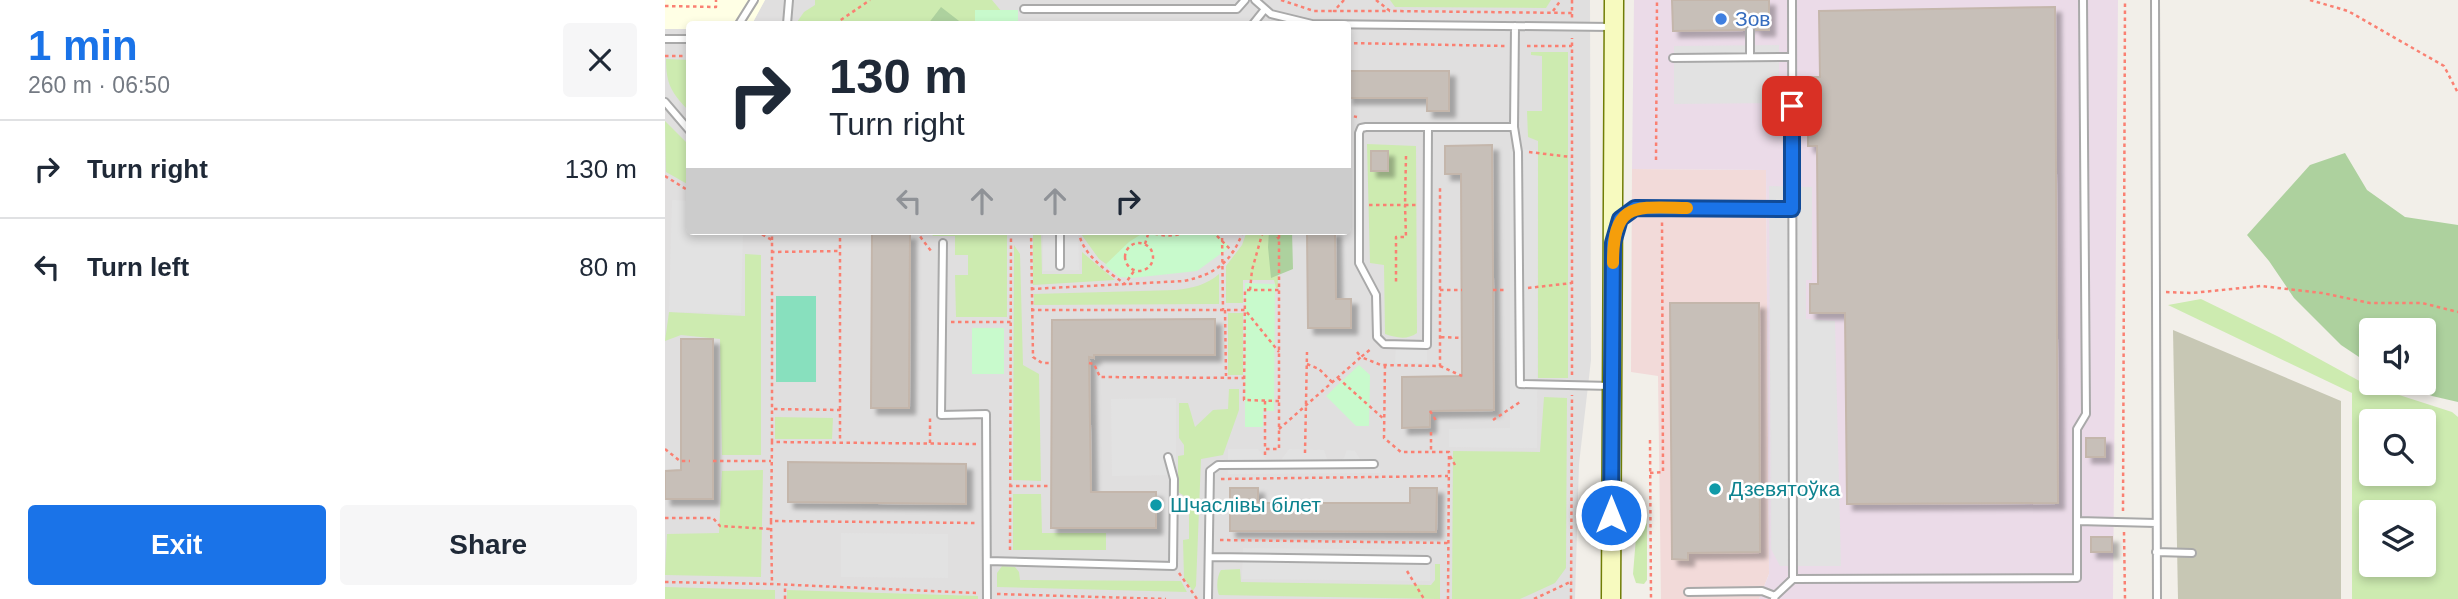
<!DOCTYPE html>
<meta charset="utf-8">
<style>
:root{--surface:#fff;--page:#f6f6f7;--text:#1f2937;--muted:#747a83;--line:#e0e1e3;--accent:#1a73e8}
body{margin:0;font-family:Arial,sans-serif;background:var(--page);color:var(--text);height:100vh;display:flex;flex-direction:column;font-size:26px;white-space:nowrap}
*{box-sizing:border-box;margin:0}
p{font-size:23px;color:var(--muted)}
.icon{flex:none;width:38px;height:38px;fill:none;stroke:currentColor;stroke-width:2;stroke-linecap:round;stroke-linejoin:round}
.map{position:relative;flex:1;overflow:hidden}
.drawer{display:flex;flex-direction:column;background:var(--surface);width:665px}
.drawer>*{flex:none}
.guide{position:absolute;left:21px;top:21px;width:665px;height:214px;border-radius:7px;box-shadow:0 4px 10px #0003;background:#fff;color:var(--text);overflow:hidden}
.fabs{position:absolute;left:1694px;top:318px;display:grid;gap:14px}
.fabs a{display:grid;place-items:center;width:77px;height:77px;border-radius:7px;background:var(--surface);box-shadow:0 4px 10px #0003;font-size:35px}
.pin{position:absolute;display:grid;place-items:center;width:60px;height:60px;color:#fff;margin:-30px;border-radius:14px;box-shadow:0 4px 10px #0006}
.me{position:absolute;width:77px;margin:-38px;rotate:0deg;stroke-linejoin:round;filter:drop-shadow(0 0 5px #0008)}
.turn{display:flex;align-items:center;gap:24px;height:147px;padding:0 28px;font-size:32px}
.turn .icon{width:91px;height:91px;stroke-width:2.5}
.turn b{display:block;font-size:49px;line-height:60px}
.lanes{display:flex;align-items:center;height:66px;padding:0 28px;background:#0003;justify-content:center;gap:35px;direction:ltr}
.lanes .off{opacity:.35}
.round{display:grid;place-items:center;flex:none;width:74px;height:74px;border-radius:7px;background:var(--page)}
.overview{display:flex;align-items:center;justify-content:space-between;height:119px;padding:0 28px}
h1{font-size:42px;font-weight:700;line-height:52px;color:var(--accent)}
.action{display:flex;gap:14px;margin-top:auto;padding:14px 28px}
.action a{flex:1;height:80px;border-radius:7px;background:var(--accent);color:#fff;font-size:28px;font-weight:700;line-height:80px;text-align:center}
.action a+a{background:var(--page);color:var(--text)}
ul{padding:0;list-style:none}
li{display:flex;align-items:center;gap:21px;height:98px;padding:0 28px;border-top:2px solid var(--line)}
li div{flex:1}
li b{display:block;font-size:26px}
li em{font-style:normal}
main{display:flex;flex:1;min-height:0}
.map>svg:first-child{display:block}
.residential{fill:#e0dfdf}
.commercial{fill:#f2dad9}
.industrial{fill:#ebdbe8}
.education{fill:#ffffe5}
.construction{fill:#c7c7b4}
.grass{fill:#cdebb0;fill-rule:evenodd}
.forest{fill:#add19e}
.park{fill:#c8facc}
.pitch{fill:#88e0be}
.parking{fill:#e2e2e2}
.building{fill:#c7bfb8;stroke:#c4b6ab;stroke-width:2;filter:url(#shadow)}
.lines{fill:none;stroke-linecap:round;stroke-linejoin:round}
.service-casing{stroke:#a9a9a9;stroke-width:10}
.secondary-casing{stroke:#707d05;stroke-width:21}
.path{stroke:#fa8072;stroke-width:2.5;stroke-dasharray:3.5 3.5;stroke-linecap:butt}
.service{stroke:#fff;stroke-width:6}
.secondary{stroke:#f7fabf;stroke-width:18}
.route-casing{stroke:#114b97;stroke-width:18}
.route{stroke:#1a73e8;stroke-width:12}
.slow{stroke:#f59e0b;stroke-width:12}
.shop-dot{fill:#3f7fe0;stroke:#fff;stroke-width:2.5}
.culture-dot{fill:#0f9aa8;stroke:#fff;stroke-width:2.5}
.labels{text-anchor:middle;stroke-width:5;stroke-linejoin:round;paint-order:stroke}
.shop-label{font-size:21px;fill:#366cbe;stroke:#fff;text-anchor:start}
.culture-label{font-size:21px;fill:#0d838f;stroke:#fff;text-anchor:start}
</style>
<main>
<section class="drawer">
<div class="overview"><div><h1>1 min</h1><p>260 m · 06:50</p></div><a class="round"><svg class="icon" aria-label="close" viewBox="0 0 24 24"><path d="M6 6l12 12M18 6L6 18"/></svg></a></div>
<ul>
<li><svg class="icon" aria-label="right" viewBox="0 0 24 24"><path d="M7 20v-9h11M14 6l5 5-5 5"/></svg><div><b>Turn right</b></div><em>130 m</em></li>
<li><svg class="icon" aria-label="left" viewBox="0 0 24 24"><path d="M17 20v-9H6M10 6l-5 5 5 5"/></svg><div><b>Turn left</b></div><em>80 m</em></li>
</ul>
<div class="action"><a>Exit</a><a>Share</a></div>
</section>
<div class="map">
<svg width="1793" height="599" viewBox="0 0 1793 599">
<defs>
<filter id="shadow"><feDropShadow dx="6" dy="6" stdDeviation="2" flood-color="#0004"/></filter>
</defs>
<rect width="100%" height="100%" fill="#f2efe9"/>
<path class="residential" d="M100 0H925L926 360 914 464 910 599H0V29H24V231H682V24H87Z"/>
<path class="commercial" d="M967 169 1101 170 1104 574 1094 599H996L993 376 966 372Z"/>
<path class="industrial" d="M969 0H1453L1448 599H1094L1104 574 1101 170 967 169Z"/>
<path class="education" d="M0 0H100L87 24H24V29H0Z"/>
<path class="construction" d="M1508 330 1676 401V599H1513Z"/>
<path class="grass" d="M150 0H327L347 24H133L132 22 139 12 150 5Z
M725 0H886L881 8 730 7Z
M866 52H903V378H873V141L863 137 862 111H877V56L866 55Z
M1 59 24 60V111C7 93 1 85 1 59Z
M0 121 24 145V185L1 172Z
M702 144 751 146 752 333C742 340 732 338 720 334L719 265 705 263Z
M264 231H342V317H291L290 275H303V255H290V236H268Z
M368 231H376L377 274H417V252L450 280 368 285Z
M416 231H476L480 234 458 276 434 259 416 234Z
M582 231H604L612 241 613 288H611L609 280H578V303H561V266L577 245Z
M349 245 355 254 358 365 374 374 376 481 348 480Z
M80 254 96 255V455H57L55 339 16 335 0 341 4 312 80 316Z
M554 274V304L369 305V294L511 290C527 288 542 285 554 274Z
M1536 299 1614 337 1700 384 1787 412 1793 417V599H1687V393L1503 305ZM1706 422H1759V474H1706ZM1706 513H1759V565H1706Z
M563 313H578V375H563Z
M564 389H574V410L558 455 536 459 531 586 528 591 519 578 518 540 524 539V499L513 492V456L519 455V445L514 438V403H523L530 427 548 410 563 409Z
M879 397 902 398 901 568 890 583 855 599H787L788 451 875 452Z
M110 417 168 418 167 439H110Z
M98 470 96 577 0 575 2 534 54 533 57 471Z
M348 494H376L377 533H441V550H348Z
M976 512 982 519V580L979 584 971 583 968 574 973 513Z
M770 564H775V599L554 595C551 588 552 576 556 570L575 569 576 582 766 585 770 580Z
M337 566 350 567 354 572 355 580 516 581 522 592 332 587V573Z
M0 587 110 590V599H0Z
M122 590 313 596V599H122Z"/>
<path class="forest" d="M276 7 298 24H300H263Z
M1680 153 1702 190 1740 217 1793 225V402L1767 396 1738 383H1759V331H1706V365L1676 345 1629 298 1604 261 1582 235 1645 165Z
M604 231H627L628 269 606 278 603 247Z"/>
<path class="park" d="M310 10H353V24H310Z
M477 231H549L565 247 532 271 467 278 454 277 440 265 464 242 478 233Z
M580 283 610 284 609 411H598V427H580Z
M307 328H339V374H307Z
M694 365 705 375 704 426H691L661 396Z"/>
<path class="pitch" d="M111 296H151V382H111Z"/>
<path class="parking" d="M1114 45V103L1009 104V46Z
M845 149 873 150 872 448 784 447V429L845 428Z
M1104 186 1147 187V280H1141V319L1170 321 1176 566H1115L1106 549Z
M7 200 24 201V231H78L76 313 4 312Z
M378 231H413L414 270 378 271Z
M731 345H762V363H730Z
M511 398V475L447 476 446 399Z
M563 449H593L600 458 607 462 616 460 624 449 659 450 662 459 671 463 679 458 682 450 690 451 696 461 713 462 716 473 563 474Z
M176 533 283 534V578L176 577Z
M578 548 765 550V581L577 579Z"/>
<path class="building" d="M1007 0H1104V30H1091L1088 25 1084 24 1079 30 1008 31Z
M1390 7 1393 503 1182 504 1180 313H1145V284H1153L1152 146H1143V77H1155L1154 11Z
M682 71H784V111H762V98H682Z
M827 145 829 410 765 411V427L737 428V377L797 376 796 174H780V146Z
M706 151H723V171H706Z
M642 231H670L671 299H686V328H643Z
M207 234H245L244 408H206Z
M1005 303H1094L1095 552 1023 553V560L1007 559Z
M550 319V355H429V358L424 357 426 492H491V528H386L387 320Z
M16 339H48V499H0V471L16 470Z
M1421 438H1440V457H1421Z
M123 462 301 464V504L123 502Z
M565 488H593V503H745V488H772L771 532 565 531Z
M1426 537H1447V552H1426Z"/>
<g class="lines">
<g class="service-casing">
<path id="service" d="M590 0 606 14 647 24 947 27
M1490 0 1492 599
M359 9H572L580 0
M74 24 89 0
M122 24 124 0
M588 24 600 9
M850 26 849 127 853 152 855 384 946 386
M1085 30V57
M0 39H24
M1008 58 1127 57
M0 102 24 130
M763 127H701L696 128 694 133V263L711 295 712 337 719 344 762 345 763 127H849
M954 225 955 219 970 208 1127 209
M278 243 276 415 321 414 322 599
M395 266V231
M1413 521 1491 523
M1491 552 1527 553
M544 557 762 560
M322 561 508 566 509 479 503 457
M1128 579 1412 578V429L1421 414 1418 0
M1023 592 1097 591 1110 596
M543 599 545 471 553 465 709 464
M1109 599 1110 596 1128 579 1127 0"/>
</g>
<g class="secondary-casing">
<path id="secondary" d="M946 599 949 0"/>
</g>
<path class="path" d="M616 0 649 11H669
M679 0 669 11H725
M711 0 725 11 907 13
M907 0V18
M1645 0 1683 11 1779 66 1793 93
M0 6 51 7V0
M888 11 896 0
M170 24 205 0
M682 43 841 46
M862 46H907
M0 56H24
M682 115 692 117
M864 152 906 157
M741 156 740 205H751
M991 160 992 0
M0 176 24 191
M704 205H740L741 237H731V284
M91 231 107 240V409
M175 231V410
M251 231 266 251
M366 231 368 357 377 363H387
M414 231C415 253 443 272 460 284L469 271
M483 231C496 237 510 237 523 231
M547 231 568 252
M557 231 558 310
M608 231 614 239
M107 240V231
M460 257a14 14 0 1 1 28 0a14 14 0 1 1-28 0Z
M480 244 484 231
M106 252 176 251
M863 288 907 283
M366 289 519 281C551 274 567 262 578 231
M585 290 587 270 598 231
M775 290H797
M828 290H842
M1501 292 1527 293 1596 286 1657 293 1705 303H1757L1793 312
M366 310H580L614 352
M560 310 561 376
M286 322H346
M776 337 797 338
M692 352 696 357 707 348
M424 363 429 364 435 377 579 378
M642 364 654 369 667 382
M720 365 719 438 736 452H784L783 599
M775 366 797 376
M907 375V38
M673 378 720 420
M600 401V449
M614 401 579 400 580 290H614
M765 411 772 422
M828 420 855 402
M614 429 696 357 716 365 775 366V188
M766 432V450
M985 440 986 599
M107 442V409L175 410V441
M265 443V418
M311 444 107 442 106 521 311 523
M0 449 15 461H25
M640 453 642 352
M600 455V449H614V231
M785 456 790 465
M48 461H106
M985 473 998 472 997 219
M556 479 783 476
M344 486H386
M1458 511 1460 0
M0 518H48L55 526 106 529
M106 521 107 584
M1459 532 1460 599
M555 540 783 543
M345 550 346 231
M742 571 759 599
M514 573 532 599
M0 582 107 584 311 593
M332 594 501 599
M120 599V586
M869 599 907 581
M906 599 907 395"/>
<use href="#service" class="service"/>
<use href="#secondary" class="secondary"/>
</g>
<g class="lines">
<g class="route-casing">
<path id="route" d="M946 515 948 243 955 219 970 208 1127 209V106"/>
</g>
<use href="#route" class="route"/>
<path class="slow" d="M948 263C948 201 970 207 1022 208"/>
</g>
<circle class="shop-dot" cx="1056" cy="19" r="7"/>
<g class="culture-dot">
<circle cx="1050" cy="489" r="7"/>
<circle cx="491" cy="505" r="7"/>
</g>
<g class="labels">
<g class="shop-label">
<text x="1070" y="26">Зов</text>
</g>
<g class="culture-label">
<text x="1064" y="496">Дзевятоўка</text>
<text x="505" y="512">Шчаслівы білет</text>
</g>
</g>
</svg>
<div class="fabs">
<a><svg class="icon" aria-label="sound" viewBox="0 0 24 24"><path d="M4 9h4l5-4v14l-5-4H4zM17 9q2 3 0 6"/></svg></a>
<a><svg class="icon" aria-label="search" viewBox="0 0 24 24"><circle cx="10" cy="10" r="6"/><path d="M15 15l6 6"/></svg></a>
<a><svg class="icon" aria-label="layers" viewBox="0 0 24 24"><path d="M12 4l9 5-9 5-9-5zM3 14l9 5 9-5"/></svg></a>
</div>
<div class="pin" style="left:1127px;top:106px;background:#d93025"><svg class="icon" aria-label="arrive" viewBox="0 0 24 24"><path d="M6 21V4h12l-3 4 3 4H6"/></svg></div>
<svg class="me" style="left:946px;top:515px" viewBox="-20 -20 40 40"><circle r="17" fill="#1a73e8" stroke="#fff" stroke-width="3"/><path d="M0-11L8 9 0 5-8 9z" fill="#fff"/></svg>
<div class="guide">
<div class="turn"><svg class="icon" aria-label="right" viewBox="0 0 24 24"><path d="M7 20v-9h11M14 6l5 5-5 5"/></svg><div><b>130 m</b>Turn right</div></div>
<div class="lanes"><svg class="icon off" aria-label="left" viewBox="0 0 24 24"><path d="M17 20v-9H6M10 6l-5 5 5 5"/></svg><svg class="icon off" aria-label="ahead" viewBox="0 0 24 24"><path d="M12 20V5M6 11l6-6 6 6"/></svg><svg class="icon off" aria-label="ahead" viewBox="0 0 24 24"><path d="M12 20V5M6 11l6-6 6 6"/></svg><svg class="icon" aria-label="right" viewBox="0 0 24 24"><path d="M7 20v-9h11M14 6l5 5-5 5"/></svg></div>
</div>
</div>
</main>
